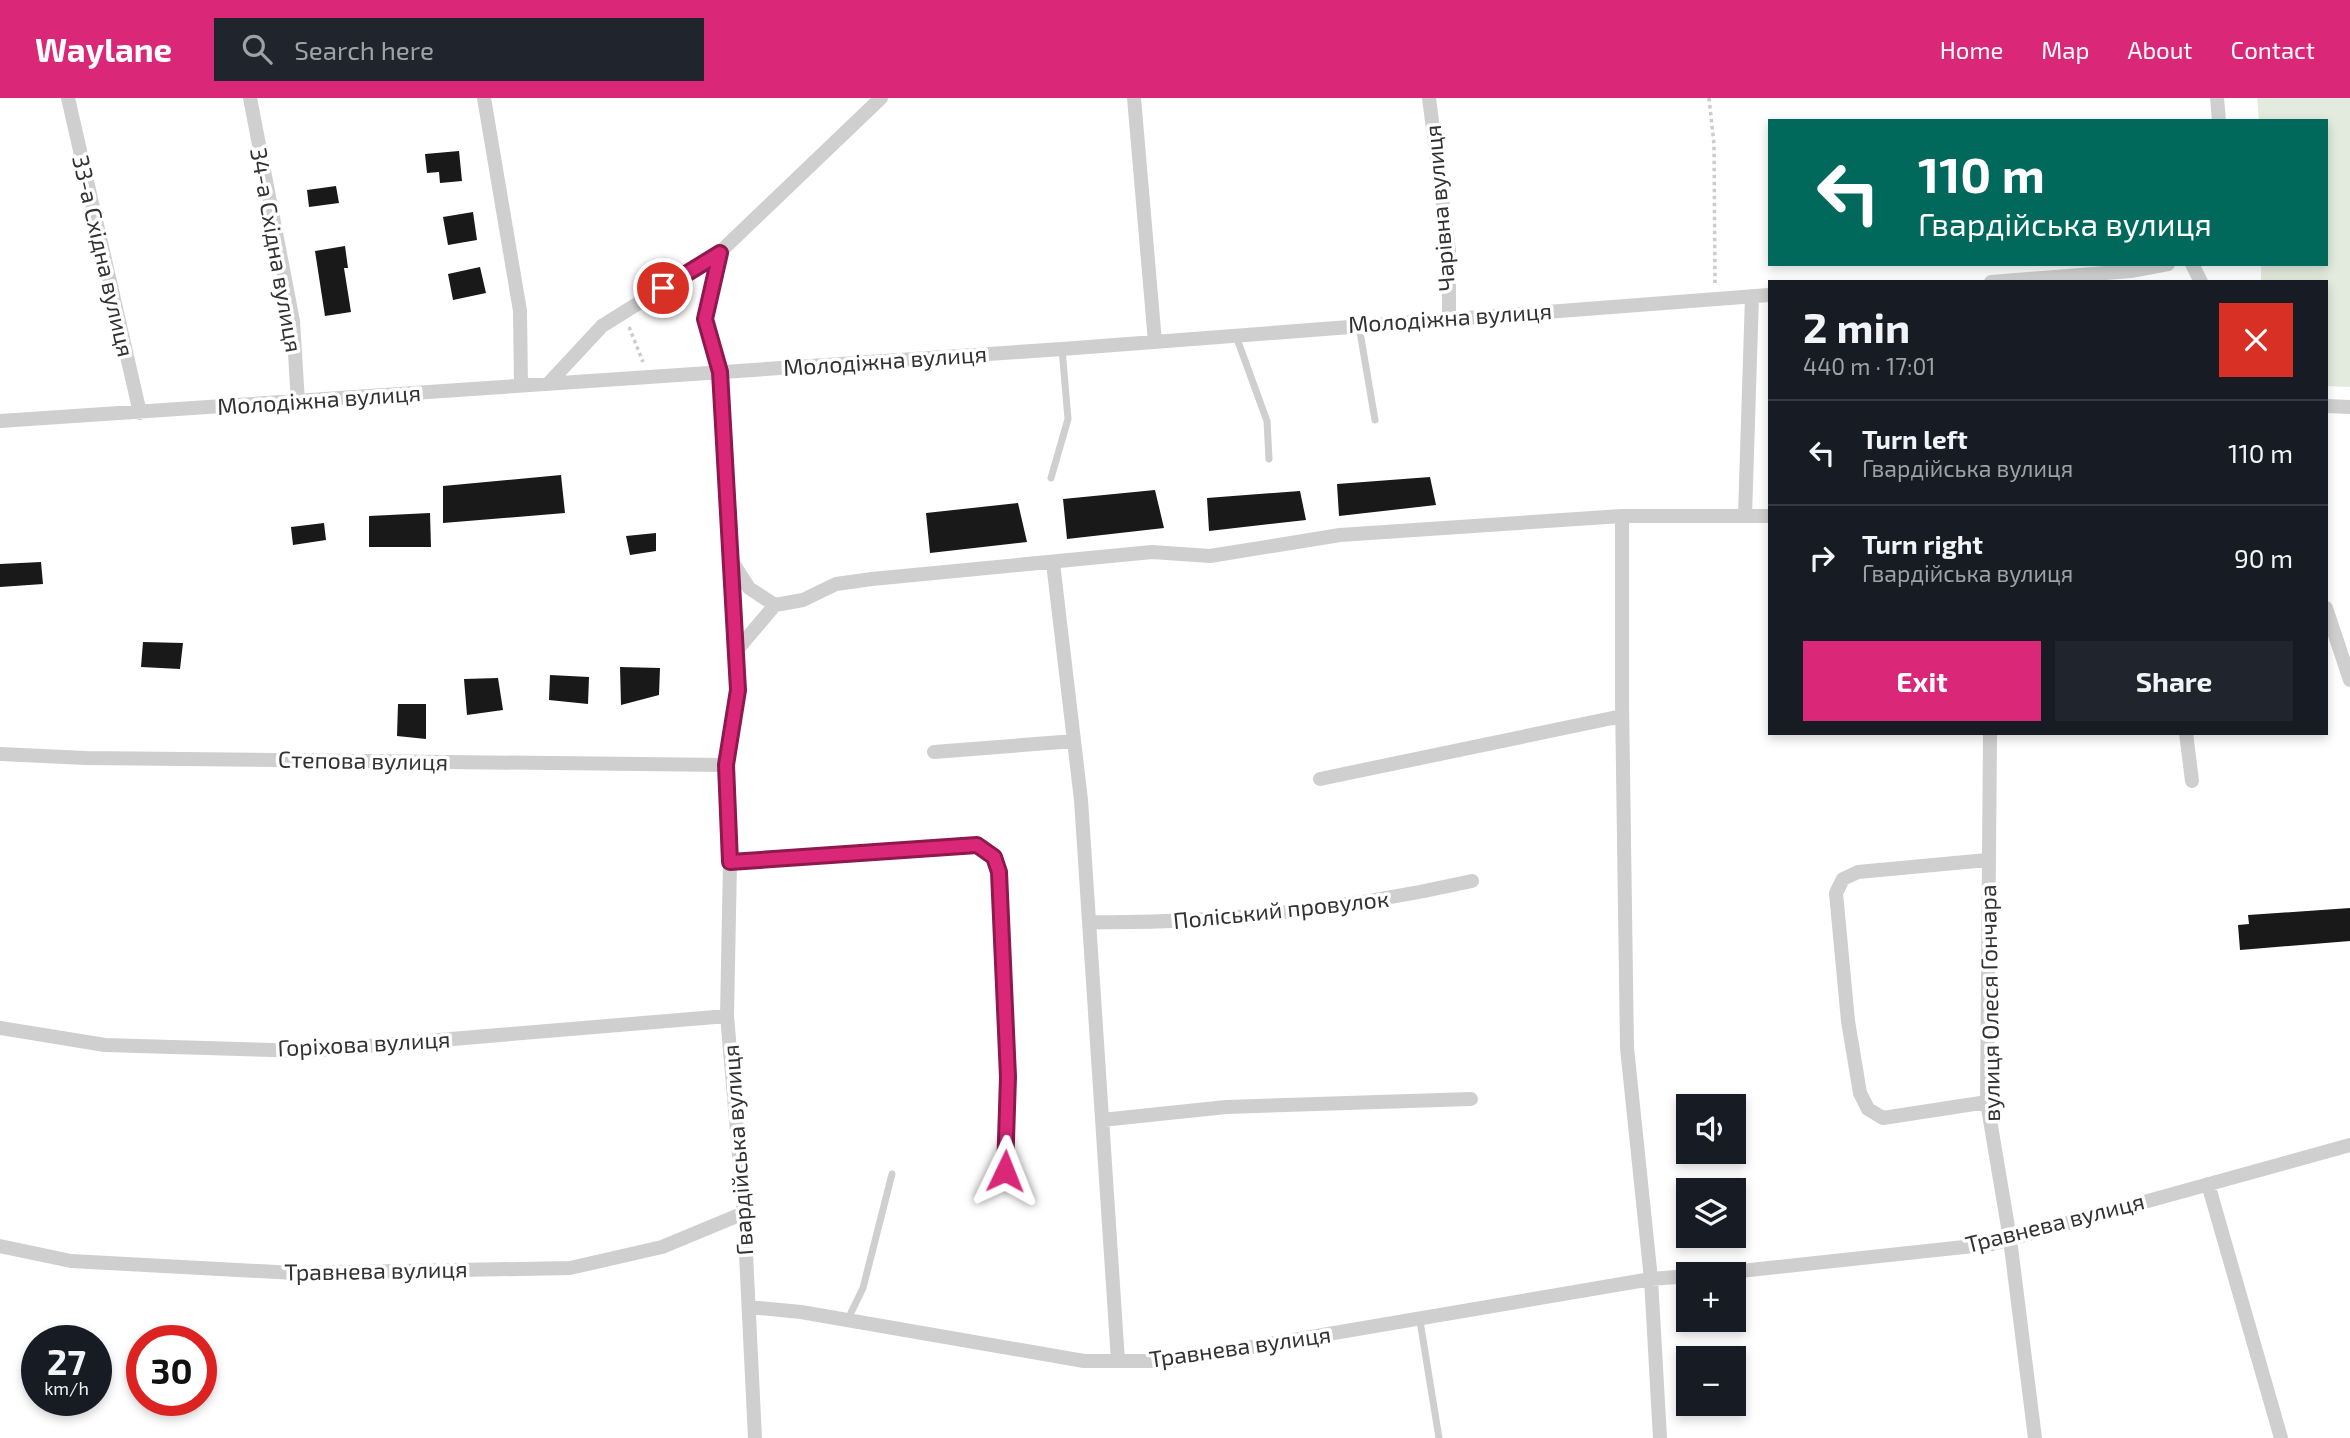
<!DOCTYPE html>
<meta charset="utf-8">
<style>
:root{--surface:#171b24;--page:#20242c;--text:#f1f3f6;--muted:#9ea1a6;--line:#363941;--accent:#db2777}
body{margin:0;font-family:"Exo 2",sans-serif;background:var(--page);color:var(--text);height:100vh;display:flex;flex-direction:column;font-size:26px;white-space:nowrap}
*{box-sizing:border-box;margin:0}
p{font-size:23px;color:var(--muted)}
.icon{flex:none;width:38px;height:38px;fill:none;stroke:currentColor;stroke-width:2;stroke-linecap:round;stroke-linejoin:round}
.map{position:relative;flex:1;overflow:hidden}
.panel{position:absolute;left:1768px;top:182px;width:560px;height:455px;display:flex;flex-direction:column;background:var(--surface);border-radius:0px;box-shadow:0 4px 10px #0003}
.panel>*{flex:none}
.hud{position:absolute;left:1768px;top:21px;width:560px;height:147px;border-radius:0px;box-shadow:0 4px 10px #0003;background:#00695c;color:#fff;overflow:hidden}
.buttons{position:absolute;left:1676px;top:996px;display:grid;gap:14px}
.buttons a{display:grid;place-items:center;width:70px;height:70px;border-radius:0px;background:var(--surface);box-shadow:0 4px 10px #0003;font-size:35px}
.speed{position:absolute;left:21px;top:1227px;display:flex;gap:14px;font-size:35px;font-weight:700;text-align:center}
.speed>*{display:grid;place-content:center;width:91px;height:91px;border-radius:50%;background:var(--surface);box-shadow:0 4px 10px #0003;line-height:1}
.speed small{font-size:18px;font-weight:400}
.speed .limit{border:10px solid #d22;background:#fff;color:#111}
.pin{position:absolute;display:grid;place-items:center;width:60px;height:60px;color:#fff;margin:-30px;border:4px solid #fff;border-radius:50%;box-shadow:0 2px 7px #0007}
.me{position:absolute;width:77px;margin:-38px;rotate:2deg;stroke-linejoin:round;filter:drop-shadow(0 0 5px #0008)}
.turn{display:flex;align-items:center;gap:24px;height:147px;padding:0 35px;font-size:32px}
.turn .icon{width:91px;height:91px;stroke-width:2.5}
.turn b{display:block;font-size:49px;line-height:60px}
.round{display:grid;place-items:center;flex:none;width:74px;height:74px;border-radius:0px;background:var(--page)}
.summary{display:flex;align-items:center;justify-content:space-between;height:119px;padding:0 35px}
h1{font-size:42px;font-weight:700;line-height:52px}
.action{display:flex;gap:14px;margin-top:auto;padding:14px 35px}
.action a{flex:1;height:80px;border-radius:0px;background:var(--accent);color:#fff;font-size:28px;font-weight:700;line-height:80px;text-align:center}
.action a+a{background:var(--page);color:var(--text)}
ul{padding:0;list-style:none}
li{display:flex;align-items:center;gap:21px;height:105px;padding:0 35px;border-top:2px solid var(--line)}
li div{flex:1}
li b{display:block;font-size:26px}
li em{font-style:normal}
header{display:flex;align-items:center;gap:42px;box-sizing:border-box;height:98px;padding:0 35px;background:var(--accent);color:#fff}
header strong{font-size:33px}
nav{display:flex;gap:38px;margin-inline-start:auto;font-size:24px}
.search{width:490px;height:63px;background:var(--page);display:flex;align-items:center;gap:18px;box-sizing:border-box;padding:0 24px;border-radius:0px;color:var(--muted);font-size:26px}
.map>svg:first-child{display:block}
.green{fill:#e3ebde}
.building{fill:#191919}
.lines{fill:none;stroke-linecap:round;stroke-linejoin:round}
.path{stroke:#ccc;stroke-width:3.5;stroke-dasharray:3.5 3.5;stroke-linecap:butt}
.lane{stroke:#cfcfcf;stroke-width:7}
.street{stroke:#cfcfcf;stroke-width:14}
.route-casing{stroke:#8e194d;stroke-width:18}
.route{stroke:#db2777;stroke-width:12}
.labels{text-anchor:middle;stroke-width:7;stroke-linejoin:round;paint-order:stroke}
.street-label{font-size:23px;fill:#323232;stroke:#fff}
</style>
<header>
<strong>Waylane</strong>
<div class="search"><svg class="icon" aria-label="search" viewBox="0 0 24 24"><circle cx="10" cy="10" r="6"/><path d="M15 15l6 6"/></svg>Search here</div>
<nav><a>Home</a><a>Map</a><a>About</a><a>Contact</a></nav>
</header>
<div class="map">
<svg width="2350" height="1340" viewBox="0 0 2350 1340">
<rect width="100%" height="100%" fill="#fff"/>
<path class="green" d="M2257 0H2350V289L2326 288V184H2261V166H2326V23H2259Z"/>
<path class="building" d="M459 53 462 83 440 85 439 74 427 75 425 56Z
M336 88 339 105 309 109 307 92Z
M473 114 477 142 448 147 443 119Z
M345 148 348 170H344L351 214 325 218 315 153Z
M480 169 486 195 453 202 448 176Z
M561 377 565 415 443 425V388Z
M1430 379 1436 407 1339 418 1337 386Z
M1155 392 1164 430 1067 441 1063 401Z
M1300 393 1306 422 1209 433 1207 400Z
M1018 405 1027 444 930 455 926 415Z
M430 415 431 449H369V418Z
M324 425 326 442 293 447 291 429Z
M656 435V453L630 457 626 438Z
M41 464 43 486 0 489V466Z
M143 544 183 545 180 571 141 569Z
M620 569 660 570 659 597 621 607Z
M550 577 589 579 588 606 549 602Z
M498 580 503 612 467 617 464 581Z
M398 606H426V641L397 638Z
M2350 810V843L2240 852 2238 827 2249 826 2248 817Z"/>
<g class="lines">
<path class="path" d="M1709 0 1714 46 1715 185
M629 229 643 264"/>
<path class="lane" d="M1359 228 1375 322
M1236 238 1267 323 1269 361
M1051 380 1068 321 1062 251
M848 1221 863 1190 892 1076
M1420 1223 1439 1340"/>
<path class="street" d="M68 0 140 315
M250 0 293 223 298 304
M484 0 520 213 521 287
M1134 0 1155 244
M1429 0 1449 153V219
M2217 0 2219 23
M720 154 705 221 720 274 738 591 726 667 730 764 727 918 744 1115 755 1340
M2192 166 2201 184
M1991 184 2131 173 2168 166
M548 286 602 228 720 154 881 0
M2326 308 2350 309
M0 323 1062 251 1769 197
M1622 418V602L1627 950 1651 1181 1660 1340
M1745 418 1752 198
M731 462 749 490 775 507 803 502 836 486 872 481 1152 454 1210 458 1340 437 1622 418H1769
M1053 465 1081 702 1118 1263
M2326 510 2350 582
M736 553 775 507
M1990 635 1987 1004 2010 1141 2035 1340
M2186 635 2192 683
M934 654 1074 643
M0 656 86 660 726 667
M1320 681 1622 618
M1987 762 1858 774 1843 781 1836 795 1848 923 1860 995 1868 1011 1883 1020 1987 1004
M730 764 977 747 994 759 999 774 1008 979 1005 1073
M1089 824C1216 826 1347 811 1472 783
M0 930 105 947 308 953 727 918
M1102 1022 1226 1009 1471 1001
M2208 1086 2281 1340
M0 1148 71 1163 295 1175 570 1170 662 1149 744 1115
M1712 1176 1992 1146 2350 1047
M749 1209 801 1214 1084 1263H1170L1651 1181 1689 1178"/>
</g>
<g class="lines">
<g class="route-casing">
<path id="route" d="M663 190 720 155 705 221 720 274 738 592 726 667 730 764 977 747 994 759 999 774 1008 979 1005 1073"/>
</g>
<use href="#route" class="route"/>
</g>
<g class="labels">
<g class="street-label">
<text transform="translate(1440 110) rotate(-95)" y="8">Чарівна вулиця</text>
<text transform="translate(276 152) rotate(80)" y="8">34-а Східна вулиця</text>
<text transform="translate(103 158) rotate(77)" y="8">33-а Східна вулиця</text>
<text transform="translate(1450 220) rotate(-4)" y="8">Молодіжна вулиця</text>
<text transform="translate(885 263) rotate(-4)" y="8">Молодіжна вулиця</text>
<text transform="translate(319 302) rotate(-4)" y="8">Молодіжна вулиця</text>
<text transform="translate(363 663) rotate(1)" y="8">Степова вулиця</text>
<text transform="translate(1281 812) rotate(-6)" y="8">Поліський провулок</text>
<text transform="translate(1990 905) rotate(-91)" y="8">вулиця Олеся Гончара</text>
<text transform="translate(364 946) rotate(-3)" y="8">Горіхова вулиця</text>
<text transform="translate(738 1052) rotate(-94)" y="8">Гвардійська вулиця</text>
<text transform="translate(2055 1125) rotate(-14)" y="8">Травнева вулиця</text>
<text transform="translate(376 1173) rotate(-1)" y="8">Травнева вулиця</text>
<text transform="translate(1240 1249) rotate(-8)" y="8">Травнева вулиця</text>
</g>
</g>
</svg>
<div class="buttons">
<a><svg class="icon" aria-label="sound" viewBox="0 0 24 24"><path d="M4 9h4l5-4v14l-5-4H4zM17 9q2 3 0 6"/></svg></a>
<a><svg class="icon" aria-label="layers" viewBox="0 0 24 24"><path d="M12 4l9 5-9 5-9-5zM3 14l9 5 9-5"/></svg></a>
<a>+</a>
<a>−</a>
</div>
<div class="speed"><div>27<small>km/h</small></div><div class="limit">30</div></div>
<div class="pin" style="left:663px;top:190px;background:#d93025"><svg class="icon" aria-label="arrive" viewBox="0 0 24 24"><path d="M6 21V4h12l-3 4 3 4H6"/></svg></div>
<svg class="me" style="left:1005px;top:1073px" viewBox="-20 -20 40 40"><path d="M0-17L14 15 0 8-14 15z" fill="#db2777" stroke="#fff" stroke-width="4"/></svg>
<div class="hud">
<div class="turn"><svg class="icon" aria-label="left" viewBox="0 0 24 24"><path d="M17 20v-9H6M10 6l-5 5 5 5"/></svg><div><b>110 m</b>Гвардійська вулиця</div></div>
</div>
<section class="panel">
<div class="summary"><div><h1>2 min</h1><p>440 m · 17:01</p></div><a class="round" style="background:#d93025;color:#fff"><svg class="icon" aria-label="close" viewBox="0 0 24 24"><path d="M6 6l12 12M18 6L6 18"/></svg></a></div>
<ul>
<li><svg class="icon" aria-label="left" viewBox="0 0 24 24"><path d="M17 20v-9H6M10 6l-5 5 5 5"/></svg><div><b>Turn left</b><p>Гвардійська вулиця</p></div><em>110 m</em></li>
<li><svg class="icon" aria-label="right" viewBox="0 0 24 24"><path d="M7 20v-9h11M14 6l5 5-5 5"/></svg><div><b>Turn right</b><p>Гвардійська вулиця</p></div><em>90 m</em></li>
</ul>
<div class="action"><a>Exit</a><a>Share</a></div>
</section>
</div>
